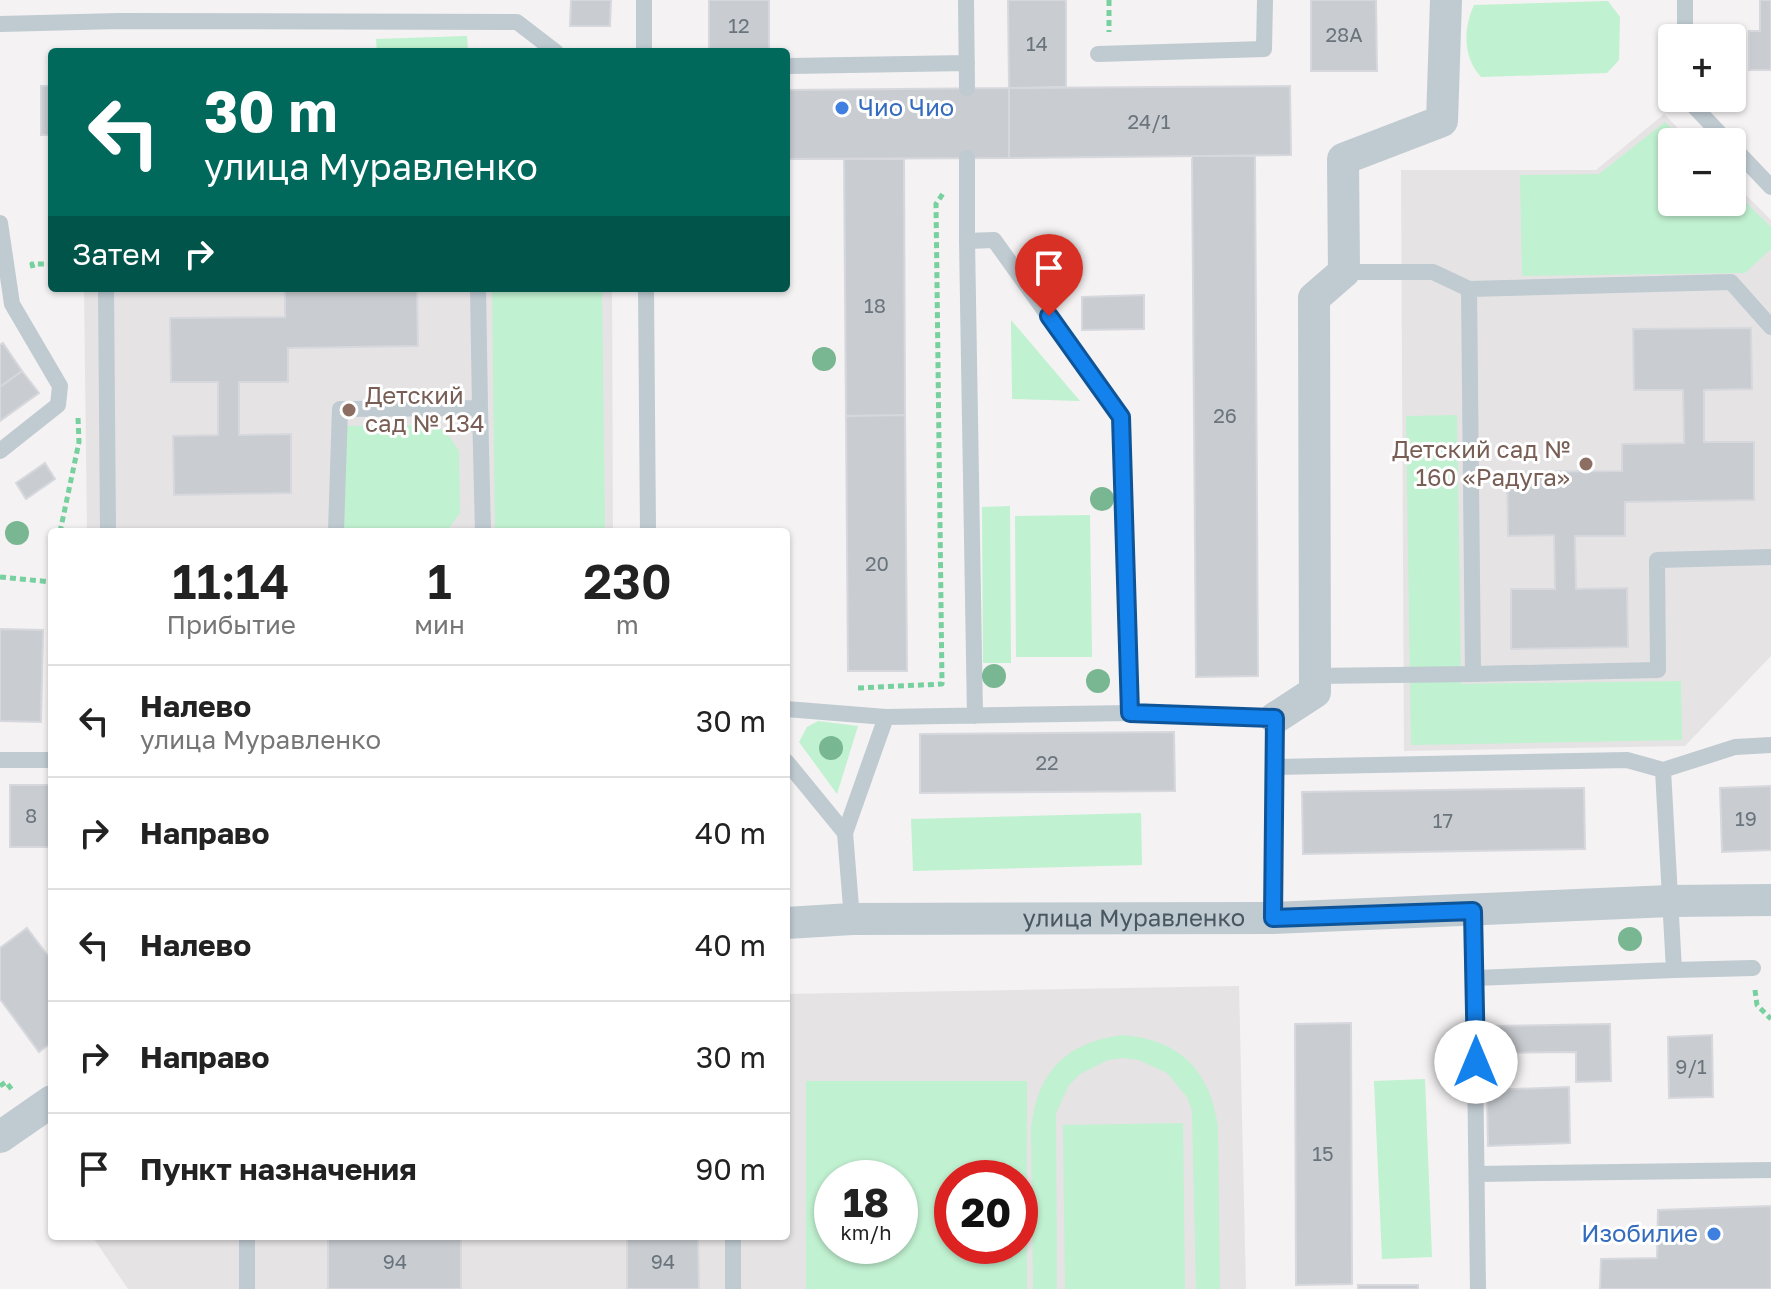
<!DOCTYPE html>
<html lang="ru">
<meta charset="utf-8">
<style>
:root{--surface:#fff;--page:#f6f6f6;--text:#222;--muted:#767676;--line:#e0e0e0}
body{margin:0;font-family:"Golos Text",sans-serif;background:var(--page);color:var(--text);height:100vh;display:flex;flex-direction:column;font-size:30px;white-space:nowrap}
*{box-sizing:border-box;margin:0}
p{font-size:26px;color:var(--muted)}
.icon{flex:none;width:44px;height:44px;fill:none;stroke:currentColor;stroke-width:2;stroke-linecap:round;stroke-linejoin:round}
.map{position:relative;flex:1;overflow:hidden}
.panel{position:absolute;left:48px;top:528px;width:742px;height:712px;display:flex;flex-direction:column;background:var(--surface);border-radius:8px;box-shadow:0 2px 6px #0004}
.panel>*{flex:none}
.banner{position:absolute;left:48px;top:48px;width:742px;height:244px;border-radius:8px;box-shadow:0 2px 6px #0004;background:#00695c;color:#fff;overflow:hidden}
.fabs{position:absolute;left:1658px;top:24px;display:grid;gap:16px}
.fabs a{display:grid;place-items:center;width:88px;height:88px;border-radius:8px;background:var(--surface);box-shadow:0 2px 6px #0004;font-size:40px}
.speed{position:absolute;left:814px;top:1160px;display:flex;gap:16px;font-size:40px;font-weight:700;text-align:center}
.speed>*{display:grid;place-content:center;width:104px;height:104px;border-radius:50%;background:var(--surface);box-shadow:0 2px 6px #0004;line-height:1}
.speed small{font-size:20px;font-weight:400}
.speed .limit{border:12px solid #d22;background:#fff;color:#111}
.pin{position:absolute;display:grid;place-items:center;width:68px;height:68px;color:#fff;margin:-82px -34px;border-radius:50% 50% 50% 0;rotate:-45deg;box-shadow:0 0 8px #0007}
.pin .icon{rotate:45deg}
.me{position:absolute;width:88px;margin:-44px;rotate:0deg;stroke-linejoin:round;filter:drop-shadow(0 0 6px #0008)}
.turn{display:flex;align-items:center;gap:28px;height:168px;padding:0 24px;font-size:36px}
.turn .icon{width:104px;height:104px;stroke-width:2.5}
.turn b{display:block;font-size:56px;line-height:68px}
.then{display:flex;align-items:center;height:76px;padding:0 24px;background:#0003;gap:16px;font-size:30px}
.eta{display:flex;justify-content:space-evenly;align-items:center;height:136px;text-align:center}
.eta b{font-size:48px;font-weight:600;line-height:56px}
ul{padding:0;list-style:none}
li{display:flex;align-items:center;gap:24px;height:112px;padding:0 24px;border-top:2px solid var(--line)}
li div{flex:1}
li b{display:block;font-size:30px}
li em{font-style:normal}
.map>svg:first-child{display:block}
.education{fill:#e5e3e4;fill-rule:evenodd}
.green{fill:#c0f1d0;fill-rule:evenodd}
.building{fill:#c9cdd1;stroke:#d6d8dd;stroke-width:2}
.lines{fill:none;stroke-linecap:round;stroke-linejoin:round}
.path{stroke:#77d19e;stroke-width:5;stroke-dasharray:6 4;stroke-linecap:butt}
.service{stroke:#bfcad1;stroke-width:16}
.minor{stroke:#bfcad1;stroke-width:32}
.tree{fill:#79b793}
.route-casing{stroke:#0d5499;stroke-width:20}
.route{stroke:#1482ec;stroke-width:14}
.shop-dot{fill:#3f7fe0;stroke:#fff;stroke-width:3}
.education-dot{fill:#8d6e63;stroke:#fff;stroke-width:3}
.labels{text-anchor:middle;stroke-width:6;stroke-linejoin:round;paint-order:stroke}
.number-label{font-size:20px;fill:#69747c}
.shop-label{font-size:24px;fill:#366cbe;stroke:#fff;text-anchor:start}
.education-label{font-size:24px;fill:#785e54;stroke:#fff;text-anchor:start}
.street-label{font-size:24px;fill:#495760;stroke:#fff}
</style>
<div class="map">
<svg width="1771" height="1289" viewBox="0 0 1771 1289">
<rect width="100%" height="100%" fill="#f4f2f2"/>
<path class="education" d="M1664 114 1692 142H1672V202H1732V181L1771 220V656L1685 746 1404 751 1401 170H1596Z
M84 288H612L613 532H87Z
M1239 986 1246 1289H128L92 1236H786V994ZM832 1178H900V1246H832ZM952 1178H1020V1246H952Z"/>
<path class="green" d="M1608 1 1620 17 1619 60 1607 73 1481 77C1463 57 1463 29 1474 5Z
M467 36 468 52H377L376 39Z
M1665 122 1685 142H1672V202H1732V189L1771 227V249L1745 273 1522 276 1520 175 1599 174Z
M492 288H602L605 532H495Z
M1011 320 1080 401 1012 399Z
M1457 415 1461 684 1681 681 1682 740 1411 745 1406 416Z
M436 425 450 437 459 451 460 513 447 531 344 532 345 426Z
M1010 506 1011 663H983L982 507Z
M1090 515 1092 657H1016L1015 516Z
M818 721 858 726 837 794 799 742 807 727Z
M1141 813 1142 865 913 871 911 819Z
M1123 1035C1180 1040 1210 1070 1218 1127L1220 1289H1196L1192 1111 1187 1097 1167 1073 1139 1060 1123 1058 1108 1060 1080 1074 1069 1085 1056 1113 1057 1289H1033L1031 1129C1037 1072 1066 1042 1123 1035Z
M1425 1079 1432 1257 1382 1259 1374 1081Z
M806 1081H1027V1289H806ZM832 1178H900V1246H832ZM952 1178H1020V1246H952Z
M1183 1123 1185 1289H1065L1063 1125Z"/>
<path class="building" d="M571 0H611L610 26H570Z
M709 0H769V52H709Z
M1008 0H1066V87L1009 88Z
M1311 0H1376L1377 71H1311Z
M1760 0H1771V70H1749V31H1760Z
M41 86H52V135H41Z
M1290 86 1291 155 1009 158V88Z
M1009 88V158L786 159V90Z
M1192 156H1255L1258 676 1196 677Z
M844 159H904L905 415 846 416Z
M347 288H417L418 346 288 348V382H239V435L291 434V493L174 495 173 436 218 435V382H171L170 318 285 317V290Z
M1144 295V329L1082 330V297Z
M1751 328 1752 389 1704 390V442H1754V500L1625 502V536H1575L1576 589 1627 588 1628 647 1511 649V589H1555L1554 535 1508 536 1507 472 1622 471V444L1684 443 1683 390H1634L1633 329Z
M3 343 22 371 0 387V345Z
M22 371 39 393 0 421V387Z
M905 415 907 671H848L846 416Z
M45 463 55 479 26 499 16 483Z
M0 629 43 630 41 722 0 721Z
M1174 732 1175 791 920 793V734Z
M10 785H52V847H10Z
M1771 786V850L1722 852 1720 788Z
M1584 788 1585 849 1303 854 1302 792Z
M27 928 52 961V1042L39 1052 0 999V948Z
M1351 1023 1352 1284 1296 1285 1295 1024Z
M1610 1024 1611 1081 1576 1082V1052L1491 1053 1490 1026Z
M1712 1035 1713 1097 1669 1098 1668 1037Z
M1569 1087 1570 1143 1488 1146 1487 1090Z
M1771 1206V1289H1600L1601 1259 1657 1258 1658 1210Z
M328 1236H461V1289H328Z
M627 1236H698L699 1289H627Z
M1358 1285H1418V1289H1358Z"/>
<g class="lines">
<path class="path" d="M1109 0V32
M33 268 32 264H52
M60 532 79 442 78 418
M0 577 52 582
M858 688 942 684 936 204 944 192
M1755 990 1757 1005 1771 1019
M0 1086 6 1082 13 1091"/>
<path class="service" d="M644 0V52
M966 0 967 88
M1685 0V38
M0 24 119 21 517 22 556 52
M1098 54 1264 49 1265 0
M790 66 967 63
M1686 98 1728 142
M1732 146 1771 187
M967 158V241L994 240 1121 417 1130 713
M0 223 12 304 60 386 58 405 0 451
M967 241 975 716
M1344 272H1433L1469 289 1731 282 1771 327
M106 288 108 532
M646 288 648 532
M1469 289 1473 674 1658 670 1657 560 1771 557
M480 408 483 532
M336 532 340 409 480 408 478 288
M1314 676 1473 674
M786 709 886 717
M0 760H52
M786 761 845 833 852 919
M1275 767 1627 760 1663 770 1735 747 1771 745
M1663 770 1674 970 1753 968
M845 833 886 717 1130 713 1275 718 1273 918
M1473 911 1478 1289
M1475 978 1674 970
M1477 1174 1771 1170
M733 1236V1289
M247 1289V1236"/>
<g class="minor">
<path d="M1275 718 1315 692 1314 298 1344 272 1343 159 1442 121 1446 0"/>
<path id="s1" d="M786 923 852 919 1273 918 1670 901 1771 900"/>
<path d="M0 1137 52 1101"/>
</g>
</g>
<g class="tree">
<circle cx="824" cy="359" r="12"/>
<circle cx="1102" cy="499" r="12"/>
<circle cx="17" cy="533" r="12"/>
<circle cx="994" cy="676" r="12"/>
<circle cx="1098" cy="681" r="12"/>
<circle cx="831" cy="748" r="12"/>
<circle cx="1630" cy="939" r="12"/>
</g>
<g class="lines">
<g class="route-casing">
<path id="route" d="M1049 316 1121 417 1130 713 1275 718 1273 918 1473 911 1476 1062"/>
</g>
<use href="#route" class="route"/>
</g>
<g class="shop-dot">
<circle cx="842" cy="108" r="8"/>
<circle cx="1714" cy="1234" r="8"/>
</g>
<g class="education-dot">
<circle cx="349" cy="410" r="8"/>
<circle cx="1586" cy="464" r="8"/>
</g>
<g class="labels">
<g class="number-label">
<text x="739" y="33">12</text>
<text x="1344" y="42">28А</text>
<text x="1037" y="51">14</text>
<text x="1149" y="129">24/1</text>
<text x="875" y="313">18</text>
<text x="1225" y="423">26</text>
<text x="877" y="571">20</text>
<text x="1047" y="770">22</text>
<text x="31" y="823">8</text>
<text x="1746" y="826">19</text>
<text x="1443" y="828">17</text>
<text x="1691" y="1074">9/1</text>
<text x="1323" y="1161">15</text>
<text x="395" y="1269">94</text>
<text x="663" y="1269">94</text>
</g>
<g class="shop-label">
<text x="858" y="116">Чио Чио</text>
<text x="1698" y="1242" text-anchor="end">Изобилие</text>
</g>
<g class="education-label">
<text x="365" y="404">Детский<tspan x="365" dy="28">сад № 134</tspan></text>
<text x="1570" y="458" text-anchor="end">Детский сад №<tspan x="1570" dy="28">160 «Радуга»</tspan></text>
</g>
<g class="street-label">
<text dy="8" stroke="none"><textPath href="#s1" startOffset="348">улица Муравленко</textPath></text>
</g>
</g>
</svg>
<div class="fabs">
<a>+</a>
<a>−</a>
</div>
<div class="speed"><div>18<small>km/h</small></div><div class="limit">20</div></div>
<div class="pin" style="left:1049px;top:316px;background:#d93025"><svg class="icon" aria-label="arrive" viewBox="0 0 24 24"><path d="M6 21V4h12l-3 4 3 4H6"/></svg></div>
<svg class="me" style="left:1476px;top:1062px" viewBox="-20 -20 40 40"><circle r="19" fill="#fff"/><path d="M0-13L10 11 0 6-10 11z" fill="#1482ec"/></svg>
<div class="banner">
<div class="turn"><svg class="icon" aria-label="left" viewBox="0 0 24 24"><path d="M17 20v-9H6M10 6l-5 5 5 5"/></svg><div><b>30 m</b>улица Муравленко</div></div>
<div class="then">Затем<svg class="icon" aria-label="right" viewBox="0 0 24 24"><path d="M7 20v-9h11M14 6l5 5-5 5"/></svg></div>
</div>
<section class="panel">
<div class="eta">
<div><b>11:14</b><p>Прибытие</p></div>
<div><b>1</b><p>мин</p></div>
<div><b>230</b><p>m</p></div>
</div>
<ul>
<li><svg class="icon" aria-label="left" viewBox="0 0 24 24"><path d="M17 20v-9H6M10 6l-5 5 5 5"/></svg><div><b>Налево</b><p>улица Муравленко</p></div><em>30 m</em></li>
<li><svg class="icon" aria-label="right" viewBox="0 0 24 24"><path d="M7 20v-9h11M14 6l5 5-5 5"/></svg><div><b>Направо</b></div><em>40 m</em></li>
<li><svg class="icon" aria-label="left" viewBox="0 0 24 24"><path d="M17 20v-9H6M10 6l-5 5 5 5"/></svg><div><b>Налево</b></div><em>40 m</em></li>
<li><svg class="icon" aria-label="right" viewBox="0 0 24 24"><path d="M7 20v-9h11M14 6l5 5-5 5"/></svg><div><b>Направо</b></div><em>30 m</em></li>
<li><svg class="icon" aria-label="arrive" viewBox="0 0 24 24"><path d="M6 21V4h12l-3 4 3 4H6"/></svg><div><b>Пункт назначения</b></div><em>90 m</em></li>
</ul>
</section>
</div>
